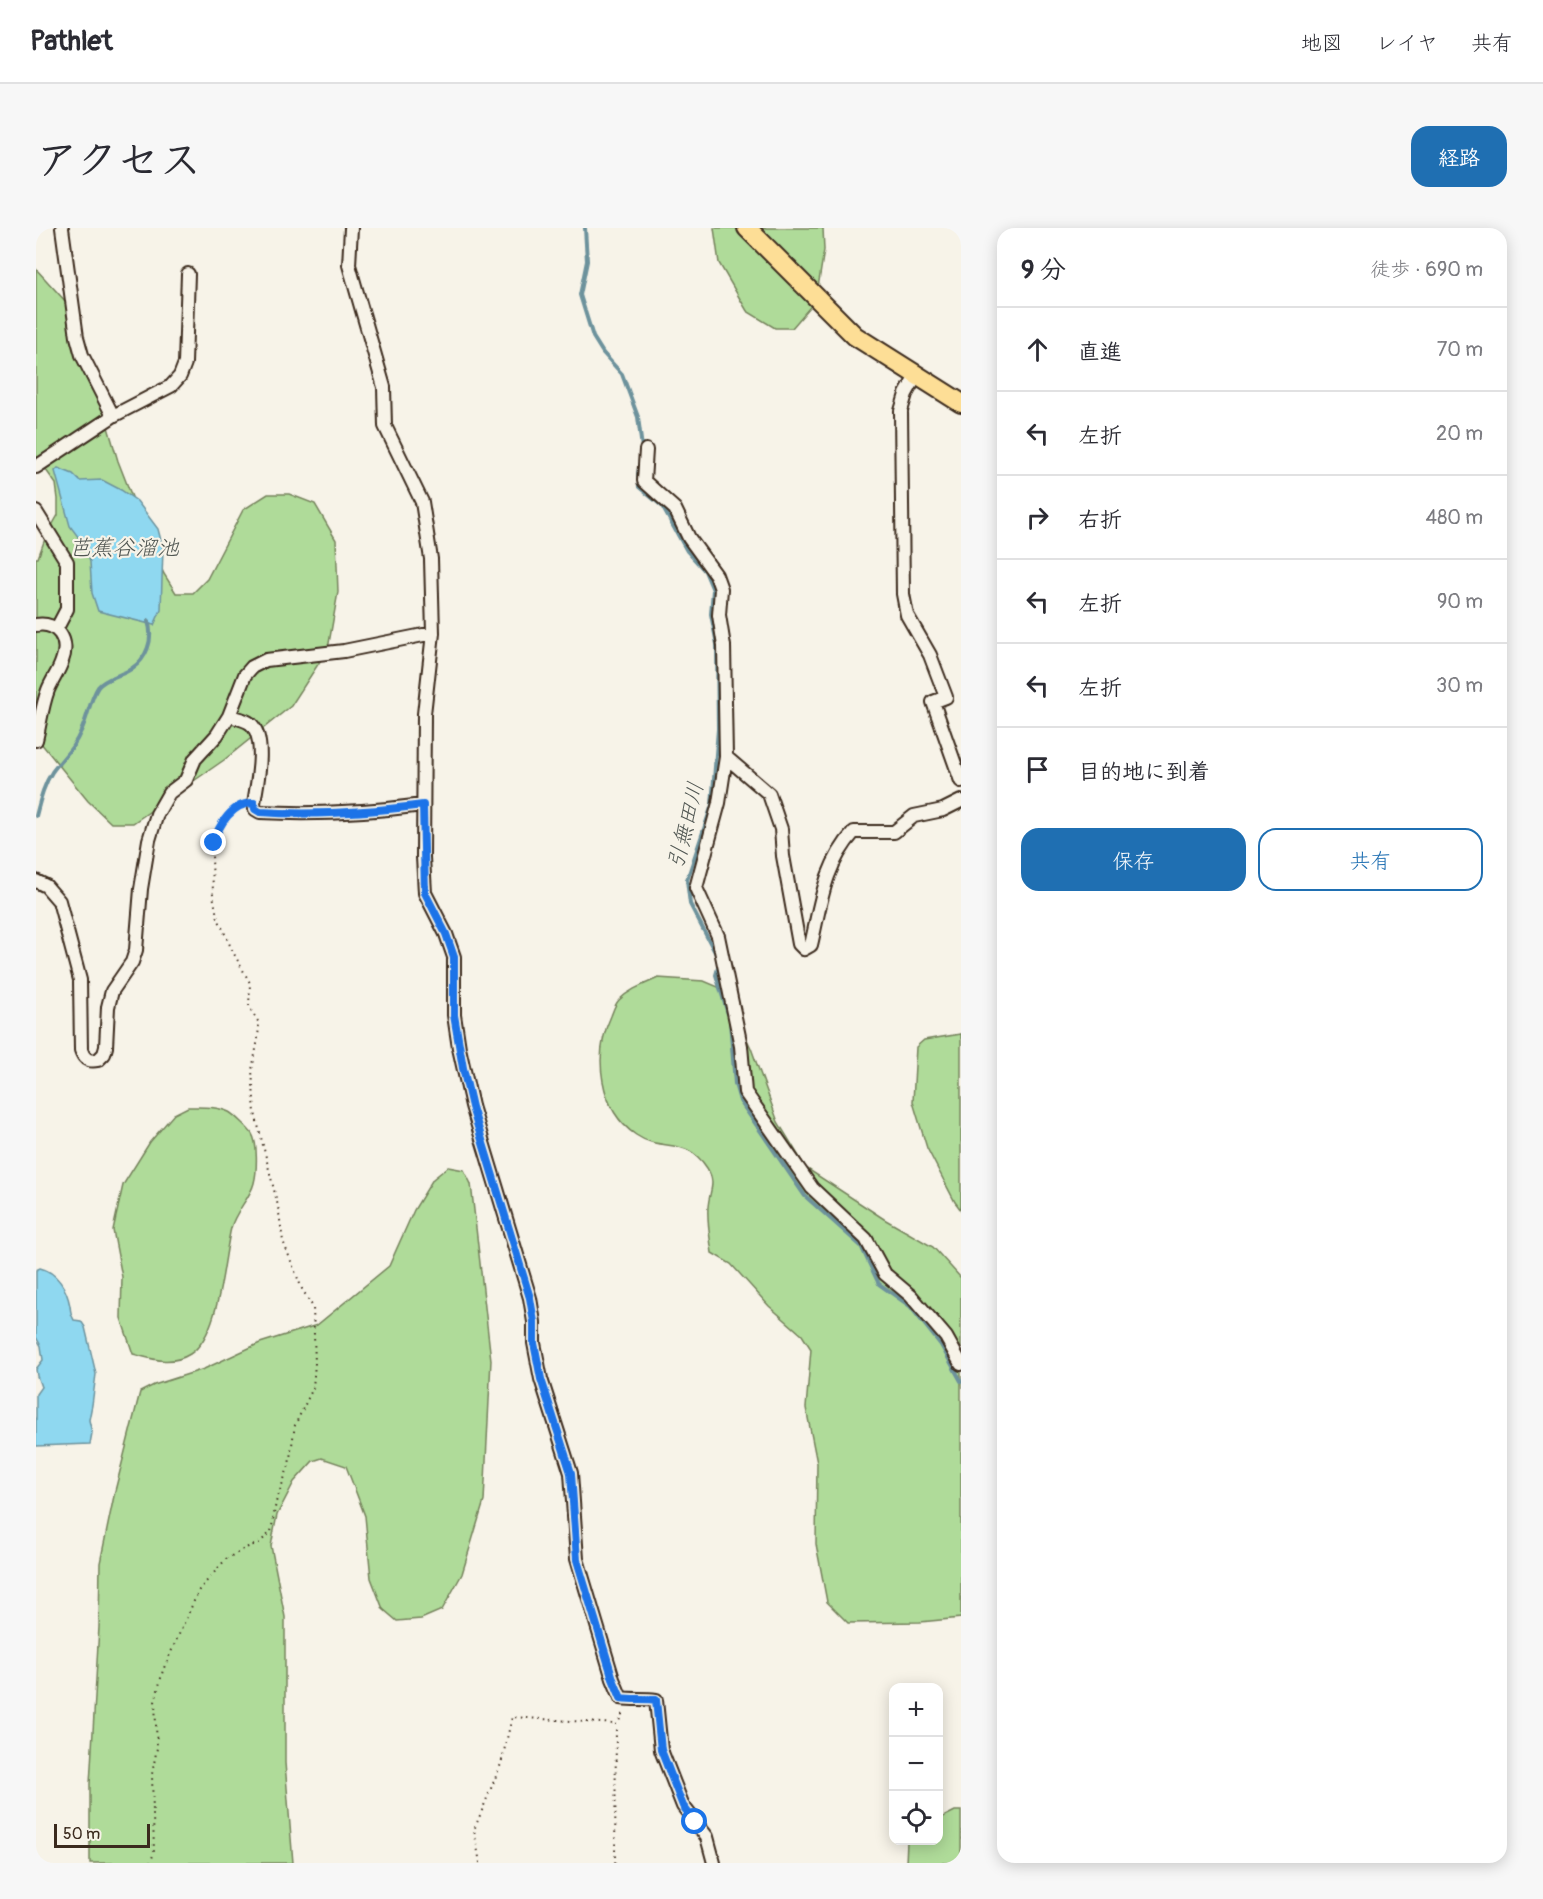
<!DOCTYPE html>
<html lang="ja">
<meta charset="utf-8">
<style>
:root{--surface:#fff;--page:#f7f7f7;--text:#2b2b33;--muted:#7c7c81;--line:#e1e1e2;--accent:#1f6fb2}
body{margin:0;font-family:Pangolin,"Klee One",sans-serif;background:var(--page);color:var(--text)}
.controls{position:absolute;right:18px;bottom:18px;display:grid;overflow:hidden;border-radius:12px;box-shadow:0 3px 15px #0003}
.controls button{width:54px;height:54px;display:grid;place-items:center;padding:0;border:0;border-bottom:2px solid var(--line);background:var(--surface);color:var(--text);font:30px sans-serif}
.scale{position:absolute;left:18px;bottom:15px;width:96px;box-sizing:border-box;padding-left:6px;border:3px solid #3b2a1e;border-top:0;font-size:16px;line-height:21px;white-space:nowrap;color:#3b2a1e;-webkit-text-stroke:4px #f7f3e8;paint-order:stroke}
.stop{position:absolute;width:18px;height:18px;margin:-14px;border:4px solid #1a73e8;border-radius:50%;background:#fff}
.stop.end{background:#1a73e8;border-color:#fff;box-shadow:0 2px 6px #0008}
.list{margin:0;padding:0;list-style:none}
h2{display:flex;justify-content:space-between;align-items:center;height:78px;margin:0;padding:0 24px;font-size:26px}
h2 small{font-size:20px;font-weight:400;color:var(--muted)}
.list li{display:grid;grid-template-columns:39px 1fr auto;gap:18px;align-items:center;box-sizing:border-box;height:84px;padding:0 24px;border-top:2px solid var(--line)}
.list b{display:block;font-size:22px;white-space:nowrap}
.list em{font-size:20px;font-style:normal;color:var(--muted)}
.actions{display:flex;gap:12px;padding:18px 24px}
.actions a{flex:1;padding:14px 0;border:2px solid var(--accent);border-radius:18px;text-align:center;font-size:21px;color:var(--accent)}
.actions .main{background:var(--accent);color:#fff}
.icon{flex:none;width:33px;height:33px;fill:none;stroke:currentColor;stroke-width:2;stroke-linecap:round;stroke-linejoin:round}
.map{position:relative;flex:none;width:925px;height:1635px;overflow:hidden;border-radius:18px}
header{display:flex;align-items:center;gap:36px;box-sizing:border-box;height:84px;padding:0 30px;background:var(--surface);border-bottom:2px solid var(--line)}
header strong{font-size:28px}
nav{display:flex;gap:33px;margin-inline-start:auto;font-size:21px}
.intro{display:flex;align-items:center;justify-content:space-between;box-sizing:border-box;height:144px;padding:0 36px}
h1{margin:0;font-size:42px}
.button{padding:15px 27px;border-radius:18px;background:var(--accent);color:#fff;font-size:21px;font-weight:700}
main{display:flex;gap:36px;padding:0 36px}
aside{flex:1;background:var(--surface);border-radius:18px;box-shadow:0 3px 15px #0003}
.map>svg:first-child{display:block}
</style>
<header>
<strong>Pathlet</strong>
<nav><a>地図</a><a>レイヤ</a><a>共有</a></nav>
</header>
<div class="intro"><h1>アクセス</h1><a class="button">経路</a></div>
<main>
<div class="map">
<svg width="925" height="1635" viewBox="0 0 925 1635">
<rect width="100%" height="100%" fill="#f7f3e8"/>
<filter id="ink" filterUnits="userSpaceOnUse"><feTurbulence type="fractalNoise" baseFrequency=".0167" numOctaves="2"/><feDisplacementMap in="SourceGraphic" scale="12" xChannelSelector="R" yChannelSelector="G"/><feConvolveMatrix kernelMatrix="1 2 1 2 8 2 1 2 1" color-interpolation-filters="sRGB"/></filter>
<g filter="url(#ink)">
<path fill="#afdb99" stroke="#75825c" stroke-width="1.5" d="M 678,0 L 787,0 L 788,22 L 780,72 L 756,100 L 739,100 L 711,83 L 683,35 Z
M 0,41 L 31,75 L 54,138 L 82,233 L 110,305 L 128,346 L 140,365 L 157,365 L 171,351 L 207,282 L 232,266 L 253,266 L 279,276 L 300,312 L 302,364 L 292,421 L 255,478 L 188,532 L 97,595 L 75,595 L 52,573 L 0,509 L 0,330 L 2,330 L 10,308 L 22,287 L 22,271 L 20,256 L 0,228 Z
M 622,750 L 668,753 L 687,761 L 715,820 L 742,894 L 770,940 L 848,991 L 897,1019 L 925,1050 L 925,1390 L 884,1394 L 812,1395 L 791,1374 L 780,1316 L 781,1235 L 770,1180 L 775,1121 L 766,1107 L 733,1078 L 695,1036 L 676,1025 C 674,1010 671,994 672,979 C 673,963 681,956 671,940 C 650,907 626,925 600,907 C 563,882 557,827 575,788 C 577,783 579,776 583,772 C 594,761 609,756 622,750 Z
M 925,806 L 925,982 L 919,974 L 891,920 L 877,874 L 880,819 L 888,812 Z
M 152,879 C 165,879 181,878 193,884 C 197,886 214,902 216,906 C 222,915 221,944 218,955 C 214,971 199,983 195,1000 C 187,1033 184,1107 154,1126 C 135,1138 116,1131 97,1126 L 85,1090 L 86,1049 L 77,1002 L 87,957 L 114,914 L 138,886 Z
M 412,939 L 428,942 L 435,956 L 455,1132 L 448,1273 L 426,1346 L 406,1382 L 385,1391 L 361,1393 L 347,1381 L 335,1350 L 329,1288 L 310,1238 L 286,1230 L 277,1233 L 258,1254 L 241,1287 L 235,1318 L 249,1389 L 249,1535 L 257,1635 L 54,1635 L 54,1556 L 63,1399 L 64,1335 L 79,1263 L 104,1164 L 118,1157 L 168,1141 L 224,1115 L 281,1097 L 353,1038 L 378,982 L 397,951 Z
M 919,1583 L 925,1583 L 925,1635 L 870,1635 L 871,1613 L 903,1612 L 903,1591 Z"/>
<path fill="#8fd8f0" stroke="#6d929c" stroke-width="1.5" d="M 22,240 L 37,246 L 44,253 L 66,252 L 85,262 L 101,273 L 122,301 L 127,320 L 125,382 L 118,397 L 62,383 L 56,365 L 54,334 L 49,318 L 34,298 L 19,243 Z
M 4,1040 C 21,1044 31,1061 34,1078 C 35,1084 34,1086 38,1092 L 45,1093 L 49,1099 L 60,1146 L 56,1177 L 53,1192 L 56,1205 L 54,1216 L 0,1218 L 0,1166 L 5,1159 L 1,1148 L 0,1141 L 7,1132 L 5,1118 L 0,1109 L 0,1042 Z"/>
<g fill="none" stroke-linecap="round" stroke-linejoin="round">
<path stroke="#6d929c" stroke-width="4" d="M 549,0 L 551,33 L 544,67 L 557,109 L 567,125 L 586,146 L 602,189 L 606,220
M 604,233 L 602,246 L 603,259 L 626,278 L 651,323 L 669,343 L 677,362 L 675,386 L 681,416 L 682,501 L 676,577 L 651,652 L 654,676 L 680,726
M 0,588 C 4,573 7,558 16,544 C 27,529 37,522 45,503 C 52,489 54,471 62,459 C 70,449 85,448 95,441 C 111,431 118,411 112,393
M 683,736 L 680,747 L 692,786
M 694,793 L 699,856 L 704,873 L 769,968 L 825,1018 L 843,1056 L 874,1078 L 905,1117 L 925,1153"/>
<defs>
<path id="street" d="M 26,0 L 41,109 L 46,127 L 77,188
M 315,0 L 313,37 L 348,159 L 349,198 L 386,274 L 395,331 L 397,405 L 388,486 L 387,629 L 389,665 L 410,706 L 418,729 L 418,787 L 423,820 L 436,878 L 494,1070 L 498,1094 L 498,1115 L 505,1151 L 535,1245 L 541,1331 L 577,1451 L 585,1470 C 598,1472 608,1470 620,1472 L 625,1522 L 647,1578 L 671,1609 L 678,1635
M 880,148 L 870,166 L 865,183 L 867,366 L 871,387 L 894,427 L 910,469 L 897,474 L 925,553
M 610,222 L 608,253 L 639,281 L 653,310 L 680,347 L 685,361 L 683,387 L 688,418 L 690,529 L 683,575 L 660,660 L 682,708 L 705,818 L 709,864 L 776,960 L 830,1011 L 849,1046 L 875,1068 L 910,1109 L 925,1136
M 0,239 L 77,188 L 135,158 L 144,148 L 149,135 L 152,46
M 0,284 L 31,334 L 31,381 L 21,400
M 0,397 C 22,393 34,413 26,433 C 23,443 16,452 12,462 C 6,478 4,496 0,512
M 193,488 C 200,490 209,491 215,496 C 231,511 221,556 218,575 L 219,581 L 224,584 C 279,587 333,584 387,577
M 690,529 L 733,566 L 745,601 L 747,628 L 763,716 L 768,721 L 775,717 C 785,674 788,638 818,604 L 858,604 L 878,588 L 907,582 L 925,573
M 0,653 L 10,658 L 23,673 L 44,752 L 45,822 C 48,831 53,834 62,832 L 68,826 L 70,819 L 72,779 L 76,763 L 96,734 L 100,722 L 105,661 L 113,612 L 121,586 L 133,565 L 150,552 L 159,531 L 181,507 L 193,488 L 209,447 L 216,439 L 230,432 L 308,423 L 397,405"/>
<path id="primary" d="M 711,0 L 819,108 L 925,175"/>
</defs>
<use href="#street" stroke="#3b2a1e" stroke-width="16"/>
<use href="#primary" stroke="#3b2a1e" stroke-width="22"/>
<path stroke="#3b2a1e" stroke-width="2" stroke-dasharray="1.5 4.5" stroke-linecap="butt" d="M 114,1635 L 118,1625 L 116,1546 L 121,1520 L 119,1474 L 127,1442 L 163,1362 L 190,1331 L 212,1319 L 223,1315 L 235,1304 L 240,1274 L 253,1237 L 259,1197 L 277,1160 L 279,1135 L 277,1079 L 266,1061 L 247,1013 L 242,978 L 219,885 L 216,842 L 222,811 L 223,795 L 213,779 L 214,755 L 197,724 L 181,688 L 177,667 L 176,627 L 181,602 L 192,587 L 206,578
M 444,1635 L 438,1602 L 465,1536 L 476,1489 L 580,1496
M 579,1635 L 580,1496 L 586,1489 L 586,1482"/>
<use href="#street" stroke="#f7f3e8" stroke-width="12"/>
<use href="#primary" stroke="#fdde96" stroke-width="18"/>
</g>
</g>
<g fill="none" stroke-linecap="round" stroke-linejoin="round" filter="url(#ink)">
<path stroke="#1a73e8" stroke-width="8" d="M 178,615 C 182,597 197,574 218,575 L 219,581 L 224,584 C 279,588 333,584 387,577 L 389,665 L 410,706 L 418,729 L 418,787 L 427,840 L 436,879 L 494,1070 L 498,1094 L 498,1115 L 505,1151 L 535,1245 L 541,1332 L 577,1451 L 585,1470 C 598,1472 608,1470 620,1472 L 625,1522 L 647,1578 L 659,1594"/>
</g>
<g text-anchor="middle" stroke-width="4.5" stroke-linejoin="round" paint-order="stroke">
<g font-size="22" font-style="italic" fill="#505652" stroke="#f7f3e8">
<text x="88" y="327">芭蕉谷溜池</text>
<text transform="translate(649 597) rotate(-76)" y="8">引無田川</text>
</g>
</g>
</svg>
<div class="controls">
<button>+</button>
<button>−</button>
<button><svg class="icon" aria-label="locate" viewBox="0 0 24 24"><circle cx="12" cy="12" r="6"/><path d="M12 2v4M12 18v4M2 12h4M18 12h4"/></svg></button>
</div>
<div class="scale">50 m</div>
<div class="stop" style="left:659px;top:1594px"></div>
<div class="stop end" style="left:178px;top:615px"></div>
</div>
<aside>
<h2>9 分<small>徒歩 · 690 m</small></h2>
<ul class="list">
<li><svg class="icon" aria-label="ahead" viewBox="0 0 24 24"><path d="M12 20V5M6 11l6-6 6 6"/></svg><div><b>直進</b></div><em>70 m</em></li>
<li><svg class="icon" aria-label="left" viewBox="0 0 24 24"><path d="M17 20v-9H6M10 6l-5 5 5 5"/></svg><div><b>左折</b></div><em>20 m</em></li>
<li><svg class="icon" aria-label="right" viewBox="0 0 24 24"><path d="M7 20v-9h11M14 6l5 5-5 5"/></svg><div><b>右折</b></div><em>480 m</em></li>
<li><svg class="icon" aria-label="left" viewBox="0 0 24 24"><path d="M17 20v-9H6M10 6l-5 5 5 5"/></svg><div><b>左折</b></div><em>90 m</em></li>
<li><svg class="icon" aria-label="left" viewBox="0 0 24 24"><path d="M17 20v-9H6M10 6l-5 5 5 5"/></svg><div><b>左折</b></div><em>30 m</em></li>
<li><svg class="icon" aria-label="arrive" viewBox="0 0 24 24"><path d="M6 21V4h12l-3 4 3 4H6"/></svg><div><b>目的地に到着</b></div></li>
</ul>
<div class="actions"><a class="main">保存</a><a>共有</a></div>
</aside>
</main>
